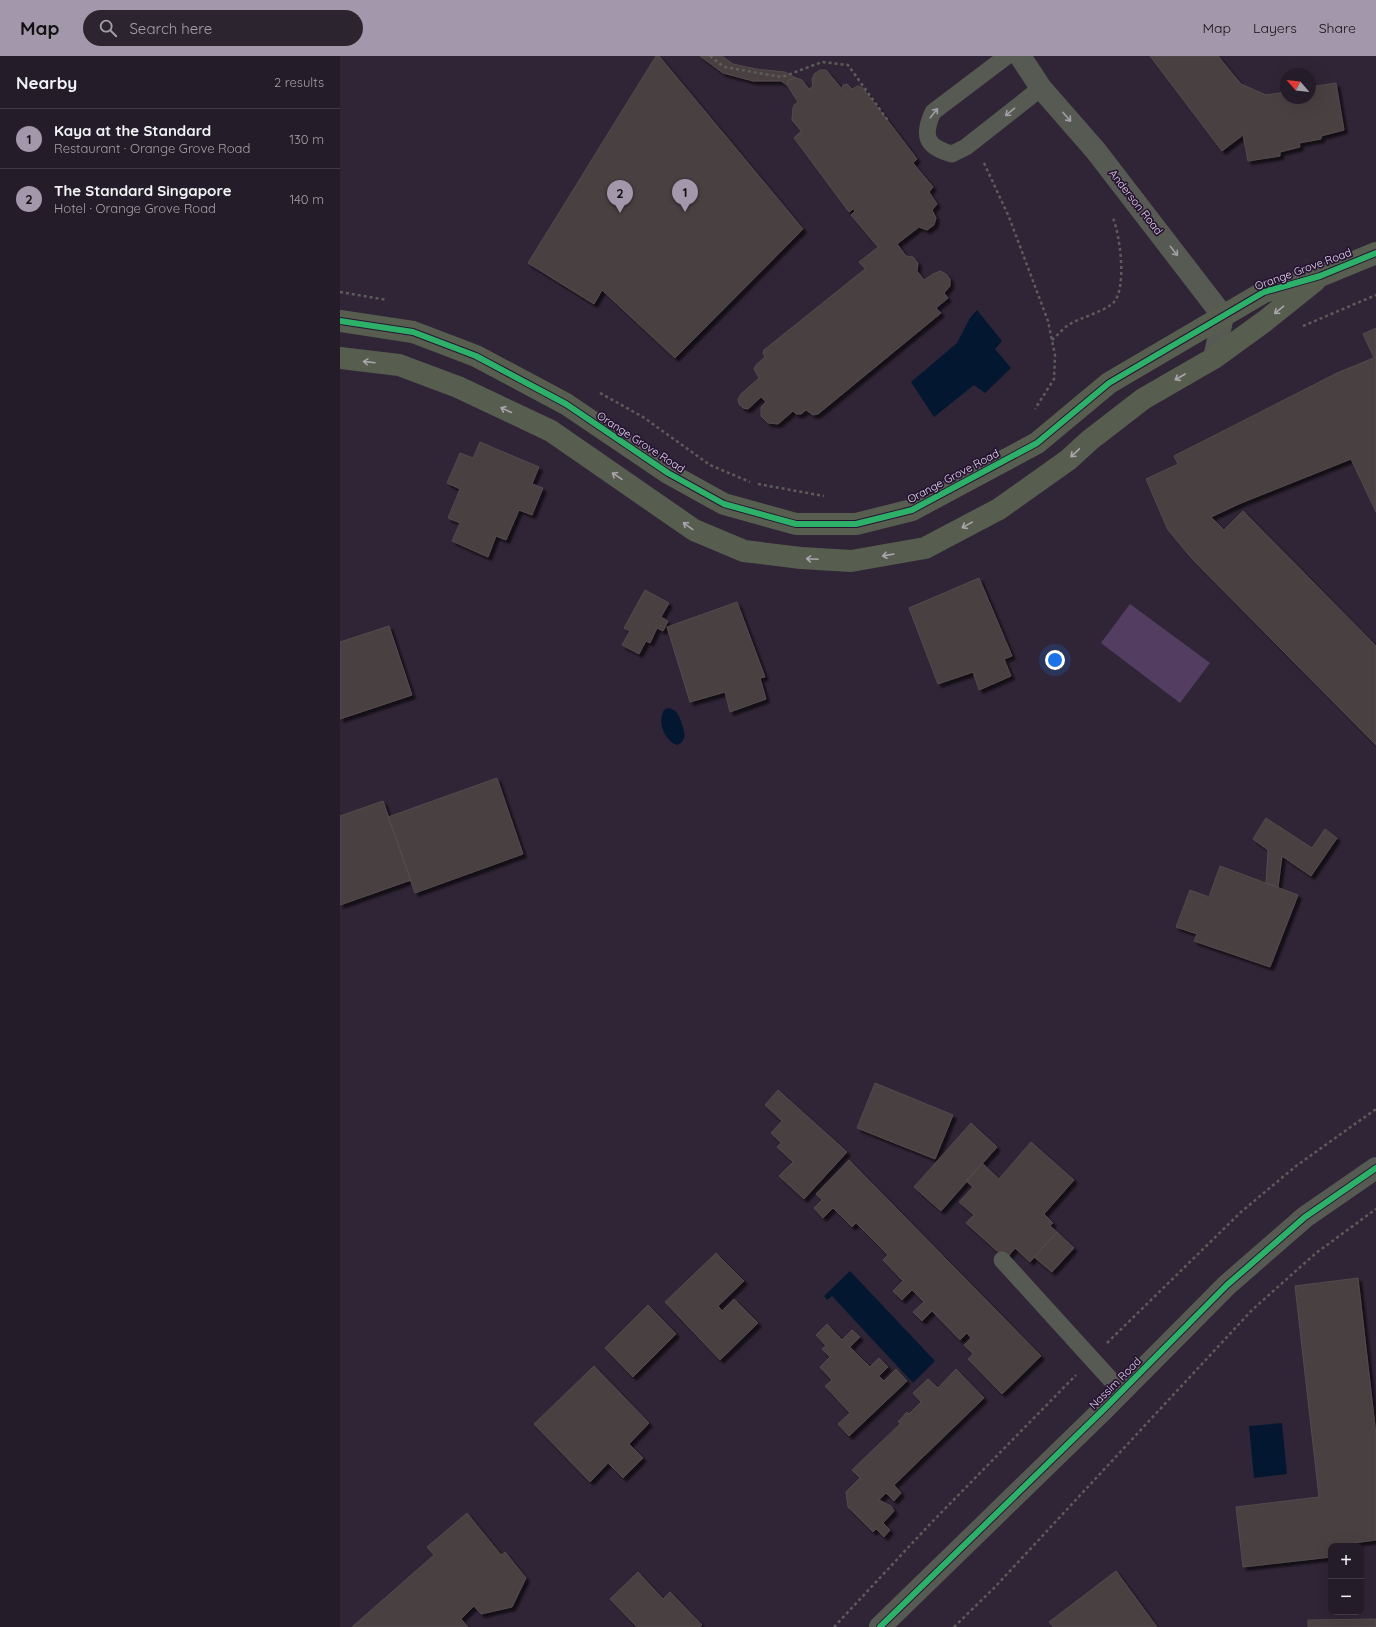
<!DOCTYPE html>
<meta charset="utf-8">
<style>
:root{--surface:#241c28;--page:#2c2530;--text:#f1f3f6;--muted:#a3a1a8;--line:#413a45;--accent:#a397ab}
body{margin:0;font-family:Quicksand,sans-serif;background:var(--page);color:var(--text)}
.controls{position:absolute;right:12px;bottom:12px;display:grid;overflow:hidden;border-radius:8px;box-shadow:0 4px 16px #0002}
.controls button{width:36px;height:36px;display:grid;place-items:center;padding:0;border:0;border-bottom:1px solid var(--line);background:var(--surface);color:var(--text);font:20px sans-serif}
.compass{position:absolute;left:940px;top:12px;width:36px;height:36px;border-radius:50%;background:var(--surface);box-shadow:0 4px 16px #0002;rotate:298deg}
.you{position:absolute;left:715px;top:604px;width:14px;height:14px;margin:-10px;border:3px solid #fff;border-radius:50%;background:#1a73e8;box-shadow:0 0 0 6px #1a73e833}
.badge{display:grid;place-items:center;width:26px;height:26px;border-radius:50%;background:var(--accent);color:#111;font-size:13px;font-weight:700}
.pin{position:absolute;translate:-50% -33px;filter:drop-shadow(0 1px 2px #0008)}
.pin::after{content:'';position:absolute;top:21px;width:14px;height:12px;background:inherit;clip-path:polygon(0 0,100% 0,50% 100%)}
.list{margin:0;padding:0;list-style:none}
h2{display:flex;justify-content:space-between;align-items:center;height:52px;margin:0;padding:0 16px;font-size:17px}
h2 small{font-size:13px;font-weight:400;color:var(--muted)}
.list li{display:grid;grid-template-columns:26px 1fr auto;gap:12px;align-items:center;box-sizing:border-box;height:60px;padding:0 16px;border-top:1px solid var(--line)}
.list b{display:block;font-size:15px;white-space:nowrap}
.list p{margin:0;font-size:13px;white-space:nowrap;color:var(--muted)}
.list em{font-size:13px;font-style:normal;color:var(--muted)}
.icon{flex:none;width:22px;height:22px;fill:none;stroke:currentColor;stroke-width:2;stroke-linecap:round;stroke-linejoin:round}
.map{position:relative;flex:none;width:1036px;height:1571px;overflow:hidden}
header{display:flex;align-items:center;gap:24px;box-sizing:border-box;height:56px;padding:0 20px;background:var(--accent);color:#111}
header strong{font-size:19px}
nav{display:flex;gap:22px;margin-inline-start:auto;font-size:14px}
.search{width:280px;height:36px;background:var(--page);display:flex;align-items:center;gap:10px;box-sizing:border-box;padding:0 14px;border-radius:22px;color:var(--muted);font-size:15px}
main{display:flex}
aside{flex:1;background:var(--surface)}
.map>svg:first-child{display:block}
</style>
<header>
<strong>Map</strong>
<div class="search"><svg class="icon" aria-label="search" viewBox="0 0 24 24"><circle cx="10" cy="10" r="6"/><path d="M15 15l6 6"/></svg>Search here</div>
<nav><a>Map</a><a>Layers</a><a>Share</a></nav>
</header>
<main>
<aside>
<h2>Nearby<small>2 results</small></h2>
<ul class="list">
<li><span class="badge">1</span><div><b>Kaya at the Standard</b><p>Restaurant · Orange Grove Road</p></div><em>130 m</em></li>
<li><span class="badge">2</span><div><b>The Standard Singapore</b><p>Hotel · Orange Grove Road</p></div><em>140 m</em></li>
</ul>
</aside>
<div class="map">
<svg width="1036" height="1571" viewBox="0 0 1036 1571">
<defs>
<filter id="shadow"><feDropShadow dx="3.5" dy="3.5" stdDeviation="1" flood-color="#0009"/></filter>
</defs>
<rect width="100%" height="100%" fill="#302536"/>
<path fill="#533e61" d="M 790,548 L 870,607 L 840,647 L 761,587 Z"/>
<path fill="#041731" d="M 637,254 L 662,285 L 655,293 L 671,312 L 645,337 L 634,329 L 594,361 L 571,326 L 617,287 L 630,262 Z
M 328,652 C 332,653 335,654 337,657 C 340,661 346,677 344,682 C 343,686 340,688 337,689 C 324,684 317,666 324,654 Z
M 510,1215 L 595,1305 L 573,1327 L 492,1240 L 487,1244 L 484,1240 Z
M 942,1367 L 947,1418 L 914,1422 L 909,1370 Z"/>
<path fill="#493f42" stroke="#544a4c" filter="url(#shadow)" d="M 316,0 L 319,0 L 463,173 L 335,302 L 262,234 L 254,248 L 188,207 Z
M 360,0 L 382,0 L 393,8 L 416,13 L 445,16 L 456,22 L 449,24 L 447,29 L 441,25 L 413,25 L 383,17 Z
M 810,0 L 878,0 L 901,28 L 926,39 L 946,36 L 946,42 L 970,42 L 970,31 L 996,27 L 1004,74 L 981,80 L 981,83 L 959,87 L 960,91 L 940,96 L 940,100 L 908,105 L 903,79 L 882,95 Z
M 480,14 L 486,14 L 502,33 L 503,29 L 507,28 L 512,33 L 518,30 L 523,32 L 577,103 L 573,107 L 593,131 L 589,136 L 597,148 L 592,154 L 596,162 L 594,169 L 587,174 L 579,171 L 557,188 L 566,200 L 573,201 L 578,207 L 577,215 L 584,224 L 593,218 L 600,215 L 606,218 L 610,223 L 610,230 L 604,237 L 608,242 L 596,252 L 601,257 L 478,358 L 473,359 L 466,354 L 461,358 L 456,358 L 453,355 L 438,368 L 428,367 L 421,360 L 421,351 L 426,346 L 421,341 L 408,353 L 403,352 L 399,348 L 398,343 L 401,338 L 419,322 L 414,313 L 416,309 L 425,301 L 423,297 L 424,294 L 525,213 L 519,206 L 538,191 L 511,159 L 515,155 L 513,153 L 509,156 L 454,82 L 461,75 L 452,64 L 453,52 L 454,49 L 458,46 L 447,29 L 449,24 L 456,22 L 462,24 L 469,33 L 473,30 L 472,24 L 474,18 Z
M 1036,272 L 1036,301 L 1034,302 L 1023,278 Z
M 1036,301 L 1036,456 L 1011,403 L 901,447 L 871,461 L 884,474 L 903,455 L 1036,590 L 1036,689 L 853,504 L 828,474 L 806,423 L 838,408 L 834,400 L 997,317 Z
M 140,386 L 199,411 L 192,428 L 203,432 L 192,459 L 179,454 L 166,484 L 156,480 L 148,501 L 112,485 L 120,467 L 108,462 L 120,433 L 107,427 L 120,397 L 133,402 Z
M 639,522 L 672,600 L 664,603 L 671,620 L 639,634 L 633,616 L 598,628 L 569,552 Z
M 305,534 L 329,547 L 321,561 L 328,565 L 323,575 L 317,572 L 310,587 L 306,585 L 299,598 L 282,589 L 290,575 L 284,572 Z
M 397,546 L 425,621 L 420,622 L 426,643 L 390,656 L 385,636 L 350,646 L 327,571 Z
M 49,570 L 72,639 L 0,663 L 0,586 Z
M 157,722 L 183,798 L 75,837 L 48,761 Z
M 43,745 L 71,824 L 0,849 L 0,760 Z
M 926,762 L 972,792 L 985,773 L 997,782 L 971,820 L 942,800 L 938,831 L 926,827 L 928,794 L 913,783 Z
M 880,810 L 958,839 L 930,911 L 854,885 L 857,878 L 836,871 L 850,834 L 869,841 Z
M 535,1027 L 613,1059 L 595,1103 L 517,1072 Z
M 438,1034 L 507,1096 L 464,1143 L 439,1120 L 453,1106 L 437,1091 L 441,1087 L 431,1077 L 442,1065 L 425,1049 Z
M 631,1067 L 657,1091 L 601,1155 L 574,1131 Z
M 691,1086 L 734,1124 L 704,1158 L 713,1167 L 710,1170 L 717,1176 L 690,1206 L 675,1192 L 666,1203 L 626,1167 L 634,1159 L 619,1146 L 633,1131 L 626,1125 L 642,1107 L 659,1123 Z
M 509,1104 L 701,1300 L 662,1338 L 628,1303 L 633,1298 L 624,1289 L 631,1282 L 627,1277 L 620,1284 L 592,1255 L 582,1265 L 573,1256 L 584,1246 L 572,1234 L 562,1244 L 553,1235 L 563,1225 L 543,1204 L 548,1199 L 516,1167 L 512,1171 L 493,1152 L 483,1162 L 474,1152 L 482,1144 L 476,1138 Z
M 717,1176 L 734,1192 L 712,1216 L 694,1201 Z
M 376,1197 L 404,1225 L 378,1250 L 382,1255 L 394,1243 L 418,1267 L 380,1304 L 325,1246 Z
M 1018,1222 L 1036,1379 L 1036,1484 L 991,1490 L 991,1501 L 903,1511 L 896,1451 L 979,1441 L 955,1230 Z
M 308,1249 L 336,1278 L 293,1321 L 265,1292 Z
M 487,1268 L 502,1284 L 512,1274 L 520,1281 L 510,1291 L 530,1311 L 539,1302 L 548,1311 L 539,1320 L 544,1325 L 556,1313 L 567,1325 L 509,1380 L 498,1368 L 510,1357 L 485,1330 L 492,1324 L 480,1311 L 490,1301 L 482,1293 L 486,1290 L 476,1279 Z
M 254,1310 L 309,1367 L 289,1388 L 303,1402 L 283,1422 L 268,1407 L 250,1426 L 194,1368 Z
M 616,1313 L 644,1342 L 554,1429 L 561,1437 L 554,1445 L 546,1437 L 539,1444 L 551,1450 L 554,1455 L 543,1467 L 550,1474 L 544,1481 L 536,1473 L 533,1476 L 508,1451 L 506,1436 L 520,1422 L 512,1414 L 561,1367 L 558,1366 L 567,1356 L 569,1358 L 581,1346 L 573,1337 L 588,1323 L 598,1332 Z
M 127,1457 L 161,1499 L 165,1496 L 186,1522 L 172,1551 L 141,1558 L 134,1550 L 121,1563 L 128,1571 L 12,1571 L 94,1499 L 87,1491 Z
M 776,1515 L 817,1571 L 713,1571 L 709,1566 Z
M 298,1516 L 323,1543 L 330,1536 L 362,1569 L 360,1571 L 297,1571 L 270,1543 Z
M 1036,1563 L 1036,1571 L 968,1571 L 968,1564 Z"/>
<g fill="none" stroke-linecap="round" stroke-linejoin="round">
<path stroke="#5c5d5b" stroke-width="2.5" stroke-dasharray="3 3" stroke-linecap="butt" d="M 370,0 L 384,11 L 442,21 L 482,6 L 508,9 L 549,66
M 644,107 L 669,161 L 708,265 L 715,299 L 714,323 L 695,353
M 0,236 L 47,244
M 963,270 L 1036,239
M 712,284 C 718,279 723,272 730,268 C 740,262 768,254 774,246 C 787,231 780,179 773,162
M 260,337 L 303,361 L 370,409 L 410,426
M 418,428 L 484,440
M 767,1287 L 901,1156 L 956,1110 L 1036,1053
M 494,1571 L 591,1467 L 736,1319
M 614,1571 L 655,1531 L 912,1254 L 976,1197 L 1036,1153"/>
<path stroke="#565a52" stroke-width="17" d="M 667,0 L 593,56 C 582,80 586,91 612,98 L 626,91 L 701,32
M 662,1204 L 781,1335"/>
<path stroke="#565a52" stroke-width="22" d="M 680,0 L 701,32 L 756,95 L 883,260 L 874,302
M 540,1571 L 763,1354 L 887,1229 L 965,1161 L 1036,1112"/>
<path stroke="#575e50" stroke-width="22" d="M 0,265 L 73,276 L 136,300 L 226,348 L 328,417 L 384,448 L 456,468 L 516,468 L 572,454 L 697,387 L 769,327 L 924,236 L 980,220 L 1036,197
M 0,302 L 59,309 L 118,331 L 211,375 L 354,474 L 404,495 L 461,502 L 511,505 L 585,492 L 659,453 L 728,404 L 750,384 L 803,343 L 874,302 L 925,265 L 975,225"/>
<defs>
<path id="cycleway" d="M 0,265 L 73,276 L 136,300 L 226,348 L 328,417 L 384,448 L 456,468 L 516,468 L 572,454 L 697,387 L 769,327 L 924,236 L 980,220 L 1036,197
M 540,1571 L 763,1354 L 887,1229 L 965,1161 L 1036,1112"/>
</defs>
<use href="#cycleway" stroke="#271433" stroke-width="8"/>
<use href="#cycleway" stroke="#2db169" stroke-width="6"/>
</g>
<defs><path id="oneway-shaft" d="M-6 0H5M1.5-3L5.5 0L1.5 3" fill="none" stroke-width="1.6" stroke-linecap="round" stroke-linejoin="round"/></defs>
<g stroke="#a29ea6">
<use href="#oneway-shaft" transform="translate(670 56) rotate(141)"/>
<use href="#oneway-shaft" transform="translate(594 57) rotate(-51)"/>
<use href="#oneway-shaft" transform="translate(727 61) rotate(49)"/>
<use href="#oneway-shaft" transform="translate(834 195) rotate(52)"/>
</g>
<g stroke="#aaa5ac">
<use href="#oneway-shaft" transform="translate(939 254) rotate(141)"/>
<use href="#oneway-shaft" transform="translate(29 306) rotate(-173)"/>
<use href="#oneway-shaft" transform="translate(840 321) rotate(150)"/>
<use href="#oneway-shaft" transform="translate(166 354) rotate(-155)"/>
<use href="#oneway-shaft" transform="translate(735 397) rotate(137)"/>
<use href="#oneway-shaft" transform="translate(277 420) rotate(-146)"/>
<use href="#oneway-shaft" transform="translate(627 469) rotate(151)"/>
<use href="#oneway-shaft" transform="translate(348 470) rotate(-144)"/>
<use href="#oneway-shaft" transform="translate(548 499) rotate(170)"/>
<use href="#oneway-shaft" transform="translate(472 503) rotate(-177)"/>
</g>
<g text-anchor="middle" stroke-width="3.5" stroke-linejoin="round" paint-order="stroke">
<g font-size="11" fill="#e1d5ea" stroke="#271433">
<text transform="translate(796 146) rotate(52)" y="4">Anderson Road</text>
<text transform="translate(963 213) rotate(-20)" y="4">Orange Grove Road</text>
<text transform="translate(301 386) rotate(33)" y="4">Orange Grove Road</text>
<text transform="translate(613 420) rotate(-28)" y="4">Orange Grove Road</text>
<text transform="translate(775 1327) rotate(-45)" y="4">Nassim Road</text>
</g>
</g>
</svg>
<div class="controls">
<button>+</button>
<button>−</button>
</div>
<svg class="compass" viewBox="-18 -18 36 36"><path d="M0-13l5 13h-10z" fill="#e53935"/><path d="M0 13l5-13h-10z" fill="#a3a1a8"/></svg>
<div class="you"></div>
<div class="pin badge" style="left:345px;top:156px">1</div>
<div class="pin badge" style="left:280px;top:157px">2</div>
</div>
</main>
